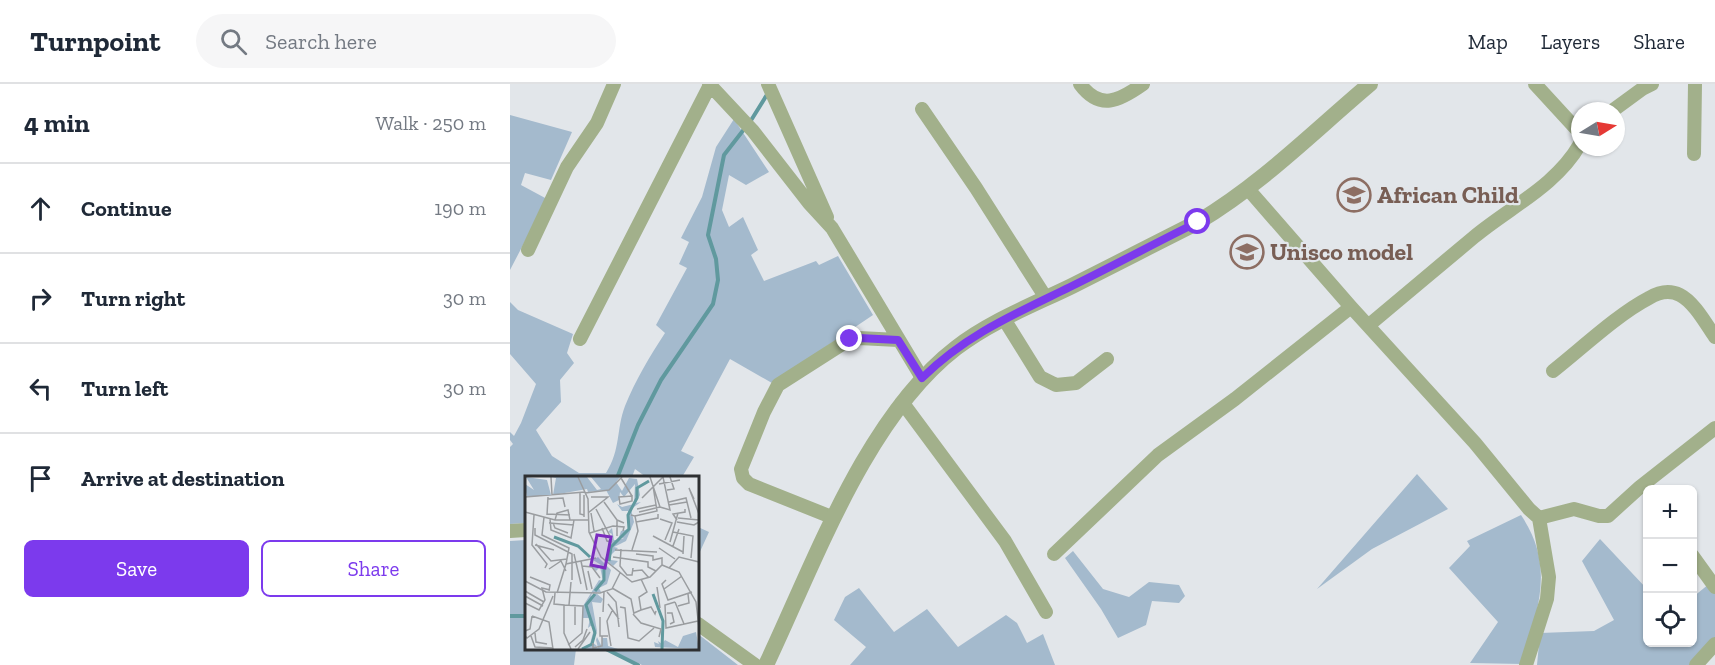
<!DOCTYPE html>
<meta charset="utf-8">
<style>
:root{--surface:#fff;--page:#f6f6f7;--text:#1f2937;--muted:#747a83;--line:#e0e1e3;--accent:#7c3aed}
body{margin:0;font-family:"Zilla Slab",serif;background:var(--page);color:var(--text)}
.controls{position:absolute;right:18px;bottom:18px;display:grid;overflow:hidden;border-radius:9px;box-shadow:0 2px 4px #0004}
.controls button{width:54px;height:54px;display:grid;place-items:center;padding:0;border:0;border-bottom:2px solid var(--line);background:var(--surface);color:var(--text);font:30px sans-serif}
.compass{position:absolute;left:1061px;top:18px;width:54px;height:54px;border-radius:50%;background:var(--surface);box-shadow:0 2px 4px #0004;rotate:79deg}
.stop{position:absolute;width:18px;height:18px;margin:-14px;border:4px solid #7c3aed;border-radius:50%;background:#fff}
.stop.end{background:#7c3aed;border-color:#fff;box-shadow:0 2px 6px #0008}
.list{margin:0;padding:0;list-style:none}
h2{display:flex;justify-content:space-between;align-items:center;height:78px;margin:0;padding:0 24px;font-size:26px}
h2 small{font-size:20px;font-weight:400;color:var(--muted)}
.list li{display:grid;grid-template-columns:39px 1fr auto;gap:18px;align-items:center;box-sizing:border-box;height:90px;padding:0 24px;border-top:2px solid var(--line)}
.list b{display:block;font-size:22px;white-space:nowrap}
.list em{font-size:20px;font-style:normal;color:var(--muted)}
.actions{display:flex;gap:12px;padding:18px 24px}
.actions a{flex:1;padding:14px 0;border:2px solid var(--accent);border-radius:9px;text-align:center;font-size:21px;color:var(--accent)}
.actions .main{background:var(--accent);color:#fff}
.icon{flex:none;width:33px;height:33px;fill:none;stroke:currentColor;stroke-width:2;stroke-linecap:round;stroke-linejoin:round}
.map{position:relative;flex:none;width:1205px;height:581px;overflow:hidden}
header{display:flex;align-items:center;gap:36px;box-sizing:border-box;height:84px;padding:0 30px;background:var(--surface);border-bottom:2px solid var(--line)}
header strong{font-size:28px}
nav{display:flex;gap:33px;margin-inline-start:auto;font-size:21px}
.search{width:420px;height:54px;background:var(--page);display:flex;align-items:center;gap:15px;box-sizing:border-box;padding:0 21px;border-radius:33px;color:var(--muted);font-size:22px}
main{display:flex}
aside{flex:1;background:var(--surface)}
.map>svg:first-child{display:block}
</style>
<header>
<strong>Turnpoint</strong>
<div class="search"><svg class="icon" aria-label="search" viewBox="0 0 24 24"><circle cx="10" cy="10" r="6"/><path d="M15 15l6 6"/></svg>Search here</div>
<nav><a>Map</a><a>Layers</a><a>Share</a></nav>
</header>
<main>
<aside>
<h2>4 min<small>Walk · 250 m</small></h2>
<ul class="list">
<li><svg class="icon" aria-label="ahead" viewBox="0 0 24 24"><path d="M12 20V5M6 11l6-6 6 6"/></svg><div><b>Continue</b></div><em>190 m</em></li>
<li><svg class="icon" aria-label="right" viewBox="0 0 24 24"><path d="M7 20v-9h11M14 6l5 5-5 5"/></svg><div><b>Turn right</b></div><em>30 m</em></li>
<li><svg class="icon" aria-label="left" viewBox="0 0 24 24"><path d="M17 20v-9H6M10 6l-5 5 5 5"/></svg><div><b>Turn left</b></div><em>30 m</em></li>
<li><svg class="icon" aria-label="arrive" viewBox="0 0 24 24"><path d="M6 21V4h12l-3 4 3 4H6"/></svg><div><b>Arrive at destination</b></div></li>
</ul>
<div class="actions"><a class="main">Save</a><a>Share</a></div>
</aside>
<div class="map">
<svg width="1205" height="581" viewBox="0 0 1205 581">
<rect width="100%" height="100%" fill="#e2e6ea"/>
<path fill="#a4bacd" d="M 0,31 L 62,48 L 41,96 L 15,89 L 11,101 L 37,115 L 0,186 Z
M 224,35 L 259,88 L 236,101 L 219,91 L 212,126 L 219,143 L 233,133 L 248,166 L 241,171 L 254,197 L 306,177 L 309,181 L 328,172 L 363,231 L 262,299 L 220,275 L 171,367 L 184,373 L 172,393 L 136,393 L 125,385 L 122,393 L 16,394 L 16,439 L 0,440 L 0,363 L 3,360 L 0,356 L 0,348 L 4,352 L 11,339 L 26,300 L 0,270 L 0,218 L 8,226 L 63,250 L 57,269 L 64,279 L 50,296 L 51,318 L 26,346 L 42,372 L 69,389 L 96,389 C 111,365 106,346 115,322 C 125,297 140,272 155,249 L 146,241 L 177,184 L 169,180 L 179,158 L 171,154 L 192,113 L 206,63 Z
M 907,390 L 938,425 L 862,465 L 807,505 Z
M 1011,431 C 1046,483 1027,525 1013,580 L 960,579 L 988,538 L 939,484 L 960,462 L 957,457 Z
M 188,443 L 199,448 L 188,472 Z
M 1090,455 L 1137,505 L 1138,558 L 1182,558 L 1183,513 L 1199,500 L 1205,509 L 1205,554 L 1183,581 L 1027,581 L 1030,549 L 1084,547 L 1104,536 L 1072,477 Z
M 16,456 L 16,564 L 66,565 L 64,581 L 0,581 L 0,457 Z
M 563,467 L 593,505 L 619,513 L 639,498 L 669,501 L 675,512 L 669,519 L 642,517 L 636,541 L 608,554 L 591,525 L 555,474 Z
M 349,504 L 384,548 L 417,525 L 448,563 L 496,531 L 507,539 L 517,559 L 533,550 L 545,581 L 340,581 L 356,563 L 324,536 L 335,513 Z
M 188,550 L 228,581 L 132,581 L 99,565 L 188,564 Z"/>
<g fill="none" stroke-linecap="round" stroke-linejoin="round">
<path stroke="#60999e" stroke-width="4" d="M 240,38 L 258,9
M 107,394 L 128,341 L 151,296 L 203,220 L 208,196 L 206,175 L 198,151 L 214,71 L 235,44
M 0,532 L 16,532
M 94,564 L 128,581"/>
<path stroke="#a2b08b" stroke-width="14" d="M 199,0 L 243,47 L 299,119 L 322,144 L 412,294
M 258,0 L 317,133
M 570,0 C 590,27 609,17 633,0
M 1025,0 L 1070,49
M 412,25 L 466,104 L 536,214
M 1102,27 L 1132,5 L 1142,0
M 1184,70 L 1185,0
M 738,105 L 841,223 L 965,359 L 1019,425 L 1029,434
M 18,166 L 57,83 L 87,39 L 104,0
M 494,235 L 530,293 L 546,301 L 566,299 L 597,275
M 859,241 C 894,212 929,182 964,153 C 1000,123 1046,102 1070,60
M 70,255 L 200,1
M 1043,287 C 1071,265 1108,230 1139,214 C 1149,208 1160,206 1170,211 C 1184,218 1196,240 1205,253
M 392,318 L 495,457 L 536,528
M 324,434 L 239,400 L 233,394 L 231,385 L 254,328 L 268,301 L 340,255 L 349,254 L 388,256
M 0,447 L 16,446
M 544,470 L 648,371 L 725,315 L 841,223
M 1182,471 L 1205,503
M 188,540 L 245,581
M 1016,581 L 1037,515 L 1039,493 L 1029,434 L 1064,425 L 1089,432 L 1098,432 L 1130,403 L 1205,344
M 1186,581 L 1205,560"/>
<path stroke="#a2b08b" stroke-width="16" d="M 256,581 C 304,480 356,333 446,264 C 481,237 523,221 562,202 C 604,181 646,159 688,138 C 753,99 803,48 860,0"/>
</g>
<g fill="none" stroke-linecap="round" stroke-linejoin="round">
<path stroke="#7c3aed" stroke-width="8" d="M 340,255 L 349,254 L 388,256 L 412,294 C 457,250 505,230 560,203 C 603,182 645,159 688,138"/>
</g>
<defs>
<symbol id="school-ring" viewBox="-11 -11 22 22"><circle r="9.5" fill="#e2e6ea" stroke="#8d6e63" stroke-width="1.5"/><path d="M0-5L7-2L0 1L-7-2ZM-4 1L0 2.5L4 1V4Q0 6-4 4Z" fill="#8d6e63"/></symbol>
</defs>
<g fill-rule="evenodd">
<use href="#school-ring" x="825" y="92" width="38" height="38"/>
<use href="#school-ring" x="718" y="149" width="38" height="38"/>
</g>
<g text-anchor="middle" stroke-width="4.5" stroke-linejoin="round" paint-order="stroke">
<g font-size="24" font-weight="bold" fill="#785e54" stroke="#e2e6ea" text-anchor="start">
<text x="867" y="119">African Child</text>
<text x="760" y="176">Unisco model</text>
</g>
</g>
<g transform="translate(15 392)">
<rect width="174" height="174" fill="#e2e6ea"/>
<path d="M 1,1 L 22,4 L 26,19 L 2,21 L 1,16 L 0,21 L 0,8 L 9,14 ZM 27,1 L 62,1 L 72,14 L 76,13 L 66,1 L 95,1 L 91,6 L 97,15 L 104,2 L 112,3 L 115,19 L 111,27 L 116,26 L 106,33 L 109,46 L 101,65 L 89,71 L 93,72 L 85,80 L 86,84 L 93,85 L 88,90 L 80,83 L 86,67 L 92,65 L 83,68 L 87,58 L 83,56 L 87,52 L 89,64 L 93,64 L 99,62 L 94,61 L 96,55 L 104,53 L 103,35 L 97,35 L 92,28 L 97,31 L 109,28 L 110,8 L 99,21 L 95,16 L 94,24 L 88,27 L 81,14 L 63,16 L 62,13 L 28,19 L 31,2 ZM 73,81 L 86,94 L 82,108 L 74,112 L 76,116 L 67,117 L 66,121 L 71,117 L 78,123 L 76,127 L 67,126 L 72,155 L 67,166 L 72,170 L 69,172 L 73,172 L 71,164 L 72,161 L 77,171 L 77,162 L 82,162 L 83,170 L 93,173 L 55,173 L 65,168 L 69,153 L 68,148 L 63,152 L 65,142 L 58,142 L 58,130 L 74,104 L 78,105 L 75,91 L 71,95 L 66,90 L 76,89 L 68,84 ZM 171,156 L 174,173 L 130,171 L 129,166 L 134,168 L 133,165 L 137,168 L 140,164 L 153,171 L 158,160 Z" fill="#a4bacd"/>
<path fill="none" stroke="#60999e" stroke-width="3" d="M 29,61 L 53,70 L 65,81M 84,85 L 86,71 L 104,53 L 103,39 L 112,22 L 112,12 L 124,5M 70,115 L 79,104 L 79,91M 128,118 L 138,145 L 137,173M 57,173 L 67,168 L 70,157 L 61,129 L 70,118"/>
<path fill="none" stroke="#9a9da0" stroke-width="1.5" d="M 26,1 L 27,19M 53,1 L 63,23 L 64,56 L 76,81 L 107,106 L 125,101 L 137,89 L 154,96 L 171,126 L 174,152M 96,2 L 107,20M 134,8 L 155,4M 142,14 L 149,13 L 145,1M 55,17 L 55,38 L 59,39M 60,17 L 84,14 L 97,1M 107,20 L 107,25 L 95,28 L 94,21 ZM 0,21 L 60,16M 117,22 L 138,1 L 145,34 L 135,31M 23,23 L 38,22 L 40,31M 169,23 L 164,12 L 174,38M 79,26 L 92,44M 144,26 L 161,22 L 166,42M 144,29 L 162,26M 71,33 L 87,64M 112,33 L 131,29M 0,36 L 30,44 L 63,44M 114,36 L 135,31 L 125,1M 63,37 L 83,21 L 66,21M 66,37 L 69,55M 22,38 L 45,39M 9,39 L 7,69 L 22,88 L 20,92M 22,39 L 23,21M 106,39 L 110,40 L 113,55 L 107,74M 110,40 L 132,35 L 128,10M 19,41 L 17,59 L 44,72 L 41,88M 59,41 L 59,19M 153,42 L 174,44M 25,43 L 26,54 L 46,62 L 49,44M 135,43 L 147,47 L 140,64M 30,44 L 32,37 L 43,34 L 45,44M 152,44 L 148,38 L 160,36 L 160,33M 111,46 L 133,42 L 133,38M 152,46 L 169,49 L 174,46M 24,47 L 49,49M 28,47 L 30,52 L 43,57M 10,52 L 10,59 L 47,78 L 47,104M 77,52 L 82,65 L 87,66M 148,56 L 168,60 L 166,82M 65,57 L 88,50 L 99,51 L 98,55M 92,60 L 92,44 L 99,47M 128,60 L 158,76M 145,66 L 153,37M 11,68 L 26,85 L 42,83M 10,69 L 29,74M 148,70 L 154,53M 134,72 L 150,83M 96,73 L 95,90 L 102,99 L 107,99 L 108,92M 90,74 L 132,76M 49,78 L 56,108M 111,78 L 128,80 L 128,84 L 137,82 L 137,89M 158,78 L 159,60M 88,81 L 123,86 L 123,91 L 131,95M 56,85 L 62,114M 57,90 L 67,91 L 75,102M 144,92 L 154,81 L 174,86M 24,93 L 36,85 L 41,95M 63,95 L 67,113M 107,95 L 117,94 L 124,102M 5,101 L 25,109 L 24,115M 141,104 L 137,108 L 143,124 L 167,116M 0,105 L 21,116 L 75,117 L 87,113 L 95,97M 132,111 L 135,132M 87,112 L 106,123 L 109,138M 139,113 L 157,100M 0,115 L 19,126M 82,116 L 91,126 L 94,151M 30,117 L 29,128 L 39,129 L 39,157 L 46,173M 32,117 L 41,88 L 71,82M 0,120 L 18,130M 150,126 L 140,129 L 141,152 L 173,145M 150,126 L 159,148M 0,127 L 14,134 L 20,124 L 17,112 L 25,114M 83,128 L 94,143M 39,129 L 58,130 L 57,157 L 43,169M 44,129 L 46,106M 50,129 L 50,149M 153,130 L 164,127 L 163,118M 95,131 L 100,132 L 103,162 L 114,165 L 129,152M 116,134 L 126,131 L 130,138 L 131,135M 78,136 L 79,116M 109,137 L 116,134 L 114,121 L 122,116 L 116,103M 142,137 L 147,137 L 149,146 L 145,148M 108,138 L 116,147 L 136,153 L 134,161M 7,140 L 24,146 L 28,173M 75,141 L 75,160 L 83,160M 0,155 L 5,153 L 7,140M 10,157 L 11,166 L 22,168M 0,160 L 2,162 L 14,153 L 28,120M 6,160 L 10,171 L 28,172M 68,167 L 68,172 L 77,170 L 77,160M 86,170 L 82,145 L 87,135M 50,171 L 58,164 L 62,153M 53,173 L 65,156"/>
<path fill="#7b2cbf" fill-opacity="0.15" stroke="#7b2cbf" stroke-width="3" d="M 72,59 L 86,61 L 80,92 L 66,89 Z"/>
<rect width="174" height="174" fill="none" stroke="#2e3032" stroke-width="3"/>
</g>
</svg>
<div class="controls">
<button>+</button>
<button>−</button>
<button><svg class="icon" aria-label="locate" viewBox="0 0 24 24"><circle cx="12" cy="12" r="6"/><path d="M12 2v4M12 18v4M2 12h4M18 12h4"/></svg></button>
</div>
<svg class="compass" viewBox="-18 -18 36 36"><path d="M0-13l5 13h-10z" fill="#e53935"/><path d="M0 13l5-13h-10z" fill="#747a83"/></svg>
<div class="stop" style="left:688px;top:138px"></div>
<div class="stop end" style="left:340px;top:255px"></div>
</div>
</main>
